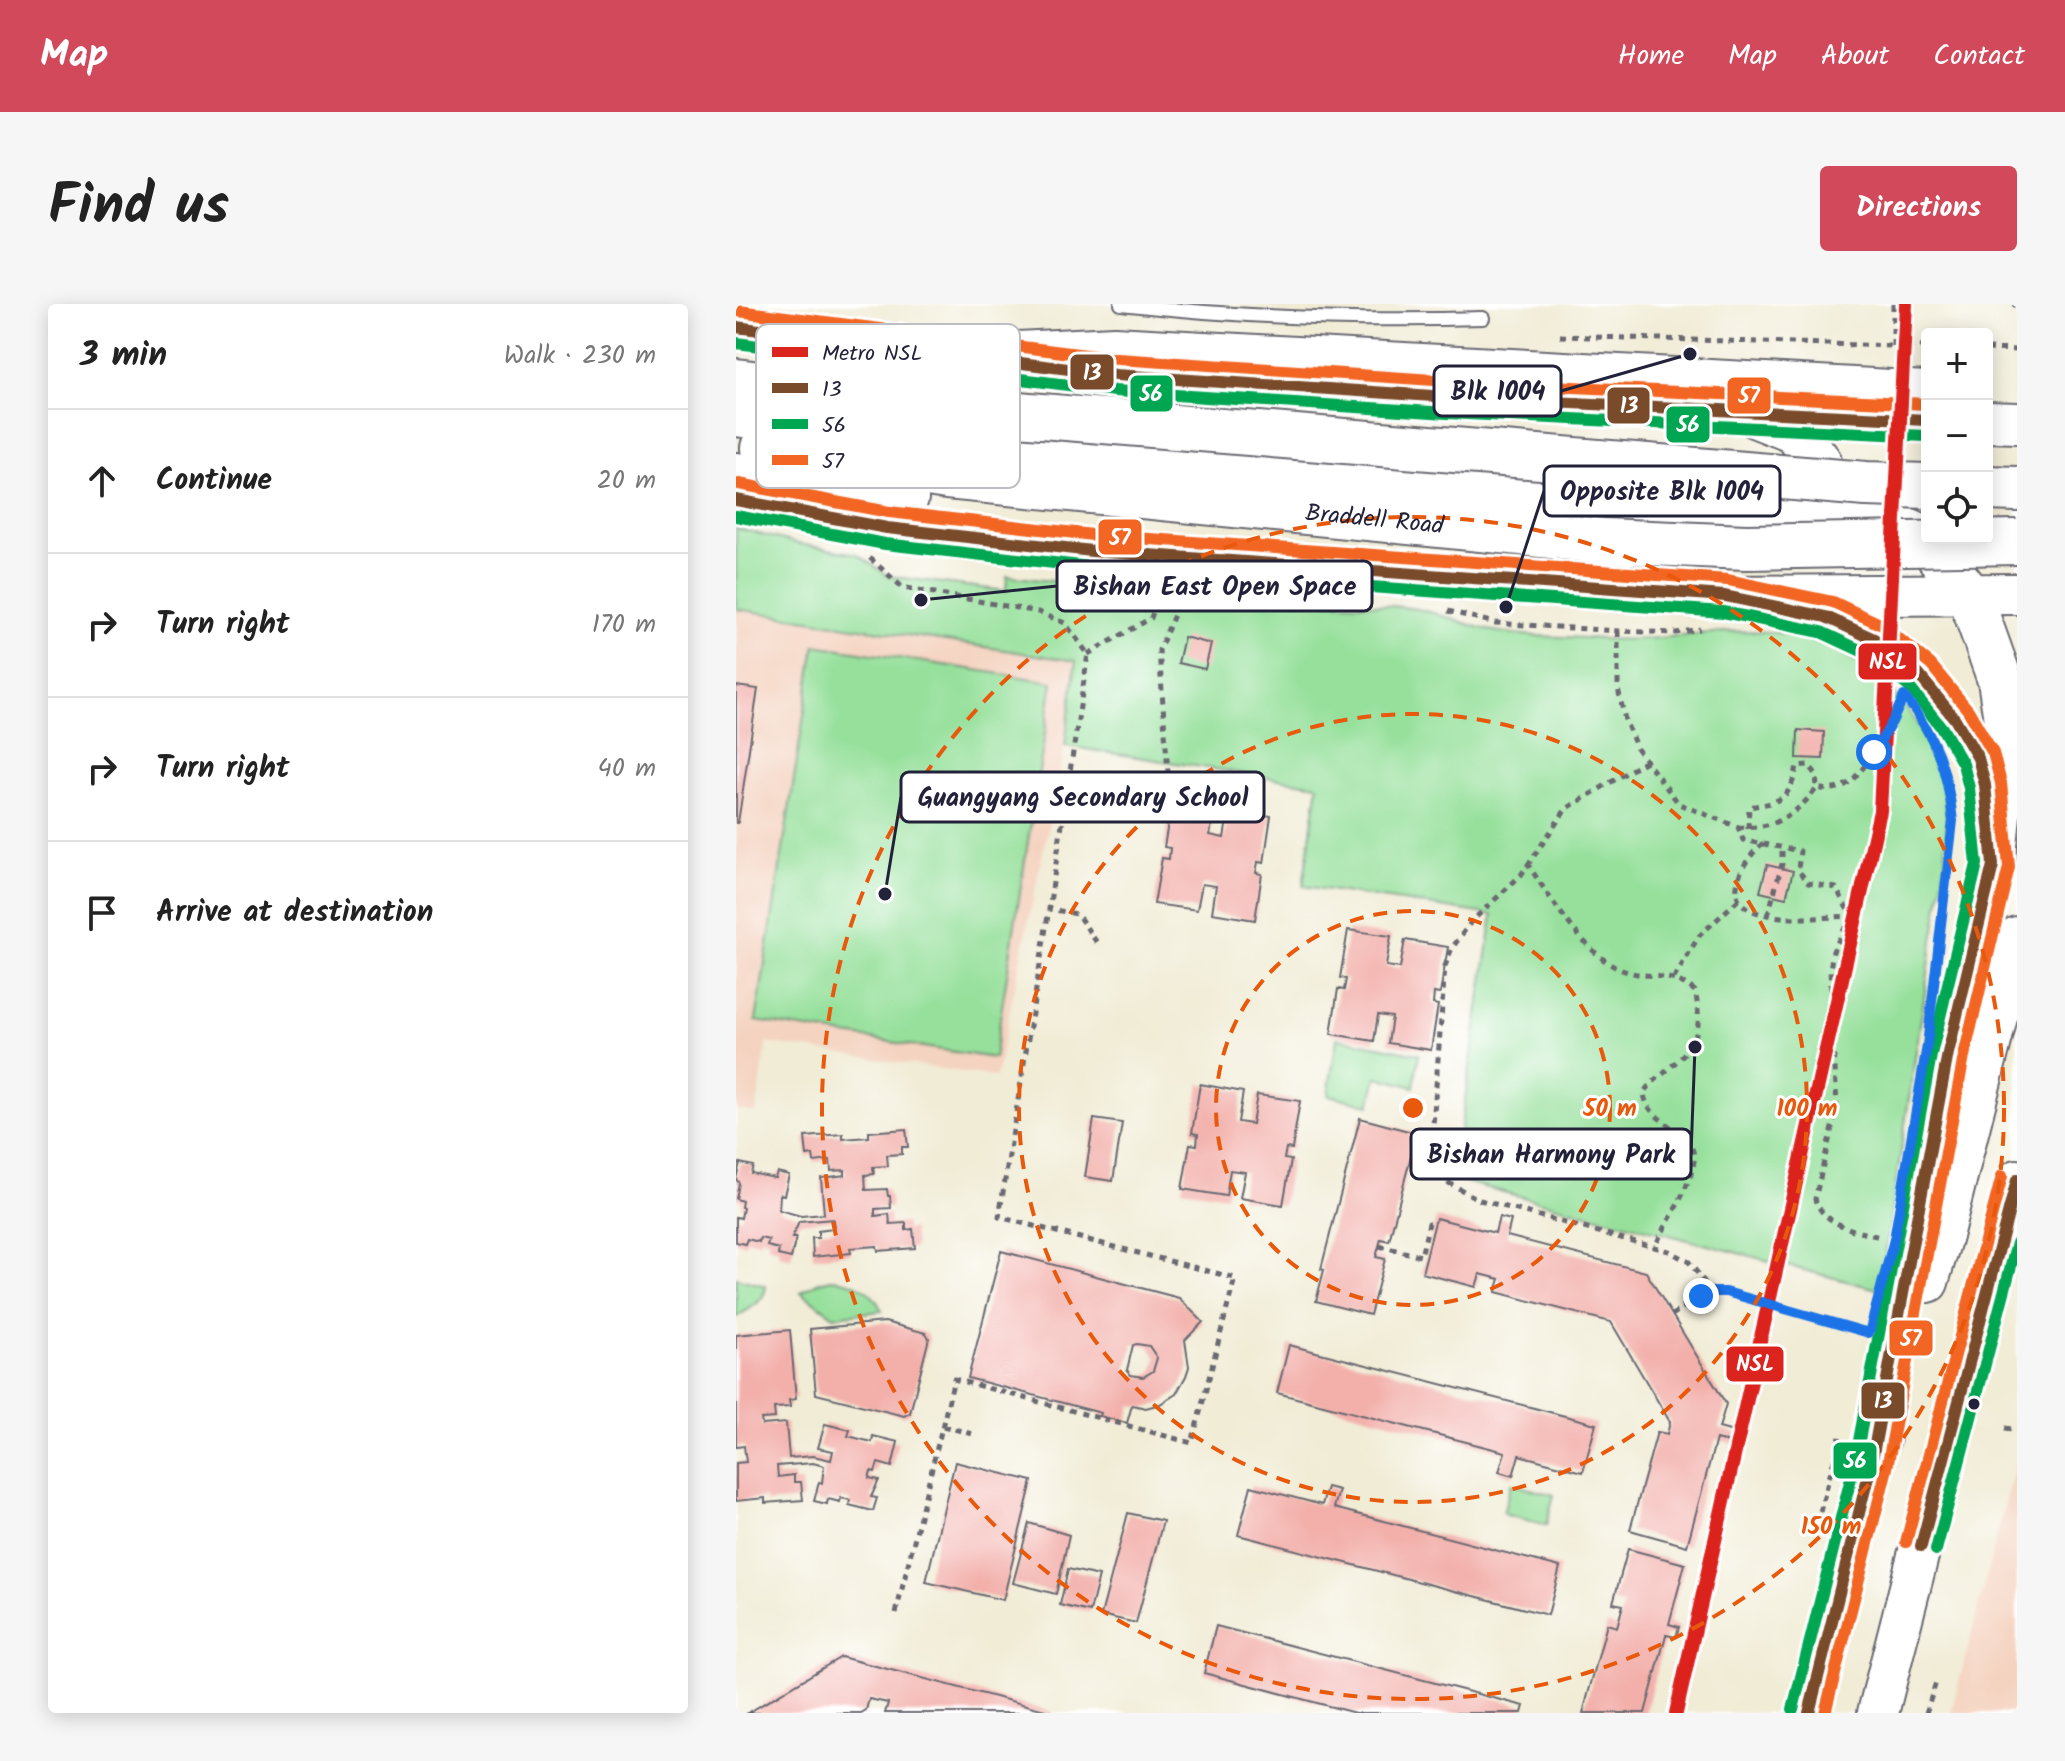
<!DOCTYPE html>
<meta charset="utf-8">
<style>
:root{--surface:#fff;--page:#f6f6f6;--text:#222;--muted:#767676;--line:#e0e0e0;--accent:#d1495b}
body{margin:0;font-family:Kalam,sans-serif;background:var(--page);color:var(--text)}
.controls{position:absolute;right:24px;top:24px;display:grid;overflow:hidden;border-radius:8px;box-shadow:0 4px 20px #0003}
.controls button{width:72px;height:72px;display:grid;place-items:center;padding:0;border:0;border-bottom:2px solid var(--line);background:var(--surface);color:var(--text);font:40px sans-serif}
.stop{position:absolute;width:24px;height:24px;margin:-18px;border:6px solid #1a73e8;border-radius:50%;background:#fff}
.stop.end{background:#1a73e8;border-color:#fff;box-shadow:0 2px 8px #0008}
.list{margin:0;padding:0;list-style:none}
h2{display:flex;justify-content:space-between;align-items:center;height:104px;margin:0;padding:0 32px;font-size:34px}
h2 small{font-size:26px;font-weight:400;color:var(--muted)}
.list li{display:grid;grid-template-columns:52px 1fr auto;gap:24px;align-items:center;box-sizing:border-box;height:144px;padding:0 32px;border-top:2px solid var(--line)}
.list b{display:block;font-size:30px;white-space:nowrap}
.list em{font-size:26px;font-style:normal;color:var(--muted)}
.icon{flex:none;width:44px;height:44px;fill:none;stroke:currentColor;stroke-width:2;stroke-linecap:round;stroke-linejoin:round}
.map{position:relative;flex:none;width:1281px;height:1409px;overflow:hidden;border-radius:8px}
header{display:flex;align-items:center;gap:48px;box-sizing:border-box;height:112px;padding:0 40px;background:var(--accent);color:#fff}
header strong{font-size:38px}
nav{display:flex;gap:44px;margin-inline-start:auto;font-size:28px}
.intro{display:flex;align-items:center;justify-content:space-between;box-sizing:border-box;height:192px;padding:0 48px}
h1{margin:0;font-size:56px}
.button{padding:20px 36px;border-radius:8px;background:var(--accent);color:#fff;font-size:28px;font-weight:700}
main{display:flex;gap:48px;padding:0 48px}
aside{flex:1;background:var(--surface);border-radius:8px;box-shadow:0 4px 20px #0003}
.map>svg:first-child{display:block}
</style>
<header>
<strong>Map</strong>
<nav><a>Home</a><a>Map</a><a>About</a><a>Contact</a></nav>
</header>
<div class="intro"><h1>Find us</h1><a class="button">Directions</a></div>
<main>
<aside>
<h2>3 min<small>Walk · 230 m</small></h2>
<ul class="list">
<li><svg class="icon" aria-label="ahead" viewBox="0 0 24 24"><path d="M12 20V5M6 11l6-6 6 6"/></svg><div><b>Continue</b></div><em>20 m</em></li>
<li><svg class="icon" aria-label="right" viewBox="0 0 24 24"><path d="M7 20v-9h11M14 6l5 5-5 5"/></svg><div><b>Turn right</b></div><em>170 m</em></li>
<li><svg class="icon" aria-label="right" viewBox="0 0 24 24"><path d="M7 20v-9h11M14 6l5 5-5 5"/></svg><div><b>Turn right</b></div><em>40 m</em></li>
<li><svg class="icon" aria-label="arrive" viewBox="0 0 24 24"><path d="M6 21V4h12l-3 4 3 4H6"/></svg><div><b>Arrive at destination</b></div></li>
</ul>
</aside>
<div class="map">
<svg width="1281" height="1409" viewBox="0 0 1281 1409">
<rect width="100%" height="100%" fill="#fff"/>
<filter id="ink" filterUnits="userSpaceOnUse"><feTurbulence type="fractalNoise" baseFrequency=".0125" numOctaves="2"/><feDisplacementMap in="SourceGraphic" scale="16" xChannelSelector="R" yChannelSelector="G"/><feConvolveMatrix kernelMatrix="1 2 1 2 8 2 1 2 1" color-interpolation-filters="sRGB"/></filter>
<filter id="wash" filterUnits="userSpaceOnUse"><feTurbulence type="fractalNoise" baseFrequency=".006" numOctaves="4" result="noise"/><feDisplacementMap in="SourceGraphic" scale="32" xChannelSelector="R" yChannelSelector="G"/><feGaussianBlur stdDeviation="1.8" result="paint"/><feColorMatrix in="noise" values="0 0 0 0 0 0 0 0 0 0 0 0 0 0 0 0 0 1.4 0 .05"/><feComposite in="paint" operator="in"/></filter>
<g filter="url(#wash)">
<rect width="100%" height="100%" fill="#f1ecd6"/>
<path fill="#f4d3c0" d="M 0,305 L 341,358 L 329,442 L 260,773 L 31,739 L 20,809 L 0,806 Z
M 1281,1154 L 1281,1409 L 1215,1409 Z"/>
<path fill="#96e09b" stroke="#5c816b" stroke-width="2" d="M 0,224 L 63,240 L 121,250 L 152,272 L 270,287 L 271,272 C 363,283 455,290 547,296 C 590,299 640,298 681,305 C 706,310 729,320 753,326 C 789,334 829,332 865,335 C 937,340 1010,313 1080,338 C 1142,360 1195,419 1207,484 C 1218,542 1201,605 1193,662 C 1178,758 1164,855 1149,951 L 1141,985 L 717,875 L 757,611 L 567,582 L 582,481 L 329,442 L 340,357 L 0,305 Z
M 79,341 L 317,378 L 258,754 L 20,717 Z
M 601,734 L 683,750 L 678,783 L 641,773 L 634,801 L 592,791 Z
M 0,974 L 30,982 C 29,998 13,1005 0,1013 Z
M 95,975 C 118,976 137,986 146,1007 L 98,1012 L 65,988 L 83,978 Z
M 775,1180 L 818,1191 L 810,1221 L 767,1210 Z"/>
<g id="blocks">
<path fill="#f3b0ab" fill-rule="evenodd" d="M 448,333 L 475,340 L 469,365 L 442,359 Z
M 0,382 L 22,385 L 2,519 L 0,519 Z
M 1062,426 L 1088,428 L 1087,455 L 1061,454 Z
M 436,495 L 479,501 L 474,531 L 488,534 L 493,505 L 535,512 L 528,559 L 522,558 L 520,569 L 526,570 L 519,616 L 476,609 L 480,582 L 466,580 L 461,606 L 418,600 L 426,554 L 433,555 L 434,544 L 428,543 Z
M 1031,561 L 1057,567 L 1050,594 L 1024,588 Z
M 612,626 L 655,632 L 650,662 L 664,664 L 669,636 L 712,643 L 704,690 L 698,689 L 697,700 L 702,701 L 695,746 L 652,739 L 656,713 L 642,711 L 638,737 L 595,730 L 602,685 L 608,686 L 610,675 L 604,674 Z
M 464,780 L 507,788 L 502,818 L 516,820 L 521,791 L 564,797 L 556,845 L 550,844 L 548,855 L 555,856 L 547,901 L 504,894 L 509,868 L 494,866 L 490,892 L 446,885 L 454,840 L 461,841 L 462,830 L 456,829 Z
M 624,814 L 676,828 L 674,835 L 679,836 L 653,937 L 645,935 L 640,953 L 649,955 L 634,1011 L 580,997 L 588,966 L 585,965 Z
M 358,815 L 386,819 L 377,877 L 349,873 Z
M 170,825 L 172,843 L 166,843 L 166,850 L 151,851 L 152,862 L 137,863 L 138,870 L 129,871 L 130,886 L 151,885 L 152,892 L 154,892 L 155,904 L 139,905 L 139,912 L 153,910 L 154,920 L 170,919 L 170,926 L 177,925 L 179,944 L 142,947 L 141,942 L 114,944 L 115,949 L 77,953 L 76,934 L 82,934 L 82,927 L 98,925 L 97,915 L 63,918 L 56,934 L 60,934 L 55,954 L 42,951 L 43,945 L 31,942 L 33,936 L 24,934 L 23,938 L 11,935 L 9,940 L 0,938 L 0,913 L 5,914 L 7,904 L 5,903 L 6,897 L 0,895 L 3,879 L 0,875 L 4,859 L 17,862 L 15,869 L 39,874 L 41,868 L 53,871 L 48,891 L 44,890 L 43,906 L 65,912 L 88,910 L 85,874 L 109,871 L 109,866 L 95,867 L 94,856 L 78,858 L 77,851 L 71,852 L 69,833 L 107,830 L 107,835 L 133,833 L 133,828 Z
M 763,913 L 775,916 L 771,932 L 910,968 L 990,1100 L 983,1124 L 1001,1129 L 998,1140 L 980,1135 L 951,1242 L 894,1226 L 921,1128 L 931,1130 L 934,1118 L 875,1018 L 760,988 L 764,975 L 744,970 L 740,983 L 686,969 L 700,914 L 759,929 Z
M 265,947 L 443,994 L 467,1018 L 449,1036 L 453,1063 L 450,1072 L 440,1090 L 424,1100 L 410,1104 L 396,1101 L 391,1119 L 364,1112 L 365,1109 L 232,1074 ZM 401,1040 L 413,1042 L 421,1054 L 417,1067 L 407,1073 L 395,1071 L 391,1066 L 397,1041 Z
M 149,1018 L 190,1029 L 193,1034 L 174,1109 L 168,1112 L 80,1090 L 74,1025 Z
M 54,1026 L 60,1095 L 53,1096 L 54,1103 L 38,1104 L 39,1114 L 25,1115 L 26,1121 L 50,1119 L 53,1154 L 77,1152 L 95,1156 L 97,1147 L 82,1144 L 89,1120 L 114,1126 L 112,1132 L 136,1138 L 137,1132 L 162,1138 L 156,1163 L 142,1159 L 139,1168 L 135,1167 L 133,1174 L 143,1176 L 135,1193 L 141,1194 L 137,1207 L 113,1201 L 114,1196 L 105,1194 L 104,1198 L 92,1195 L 91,1200 L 78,1197 L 83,1178 L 86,1179 L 88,1162 L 77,1159 L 41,1162 L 42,1173 L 58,1171 L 58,1178 L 65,1178 L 67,1196 L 29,1199 L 29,1194 L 0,1197 L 0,1159 L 10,1158 L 8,1142 L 0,1143 L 0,1031 Z
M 553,1041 L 860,1120 L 847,1168 L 783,1151 L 777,1172 L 763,1168 L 769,1148 L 541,1089 Z
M 219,1158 L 296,1177 L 267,1296 L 190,1278 Z
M 515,1182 L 586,1201 L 591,1183 L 603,1186 L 598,1204 L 824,1263 L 812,1311 L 502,1231 Z
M 392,1209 L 427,1217 L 400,1319 L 365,1311 Z
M 293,1219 L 333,1231 L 320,1290 L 277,1279 Z
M 892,1245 L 949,1260 L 933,1320 L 943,1323 L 940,1333 L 930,1331 L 909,1409 L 847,1409 L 871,1320 L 881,1323 L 887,1301 L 877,1299 Z
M 332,1265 L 363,1272 L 354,1308 L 324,1301 Z
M 480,1322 L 788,1402 L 786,1409 L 619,1409 L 468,1369 Z
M 105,1353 L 317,1408 L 317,1409 L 149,1409 L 152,1399 L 133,1395 L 130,1406 L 125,1409 L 12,1409 Z"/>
</g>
</g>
<g filter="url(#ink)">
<use href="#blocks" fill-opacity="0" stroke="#6a6971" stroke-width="2"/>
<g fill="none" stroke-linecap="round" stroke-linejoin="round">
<defs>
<path id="service" d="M 385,0 C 509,14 622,18 747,14"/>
<path id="primary" d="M 0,23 L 222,51 L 378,43 L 1191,88
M 404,72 L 712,93 L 1163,115
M 1251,118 L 1281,119
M 0,196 L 151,224 L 356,247 L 989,292 L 1281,290
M 1056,306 L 1090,313 L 1138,335 L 1183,371 L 1219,415 L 1242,454 L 1249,481 L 1257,561 L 1212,749 L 1135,1161
M 1192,978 L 1207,928 L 1281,633
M 1073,1409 L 1122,1211 L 1144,1134
M 1142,1409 L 1222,1095 L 1281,876"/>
<g id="trunk">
<path d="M 0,77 L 209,104"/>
<path d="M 1008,107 L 1059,127 L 1083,158 L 1079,185 L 1067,202"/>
<path d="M 0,110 L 215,139 L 711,183 L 1067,202 L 1145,214 L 1189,234 L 1234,292 L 1264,376 L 1271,422 L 1257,561"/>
<path id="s1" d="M 27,144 L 211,173 L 867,237"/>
<path d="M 0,171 L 107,188 L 170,194"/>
<path d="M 1251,184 L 1281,185"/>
</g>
</defs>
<use href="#service" stroke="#6a6971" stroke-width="16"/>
<use href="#primary" stroke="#6a6971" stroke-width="44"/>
<use href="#trunk" stroke="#6a6971" stroke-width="48"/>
<path stroke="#6a6971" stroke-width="5" stroke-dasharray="6 6" stroke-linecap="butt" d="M 1277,0 L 1281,2
M 824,32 L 1191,43
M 1157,42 L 1157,0
M 1251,45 L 1281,46
M 134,254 L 166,283 L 302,308 L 329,319 L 352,350 L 313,605 L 341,610 L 364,643
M 712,307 L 759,319 L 882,327 L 940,329 L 964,325
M 882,327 L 882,384 L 889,416 L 901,445 L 943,500 L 1002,523 L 1007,536 L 1064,547 L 1062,566 L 1072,579 L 1100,584 L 1115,612
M 352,350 L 415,314 L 422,293 L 440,287
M 910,457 L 830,505 L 785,571 L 735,618 L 716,644 L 709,662 L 695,848 L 700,868 L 713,879 L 744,896 L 933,947 L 953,958 L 976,988
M 333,472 L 430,485
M 435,500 L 428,499 L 432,469 L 423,346 L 449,285
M 1002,523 C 1037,526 1060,511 1081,484 C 1088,486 1098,486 1105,483 C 1127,476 1156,418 1166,397
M 1012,524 L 1013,503 C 1046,498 1054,495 1061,462 L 1073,461 L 1080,470 L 1081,484
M 1027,539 C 1015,550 1003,565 1001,582 C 994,624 1089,613 1115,612
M 791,559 C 812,591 847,647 881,664 C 909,677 931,665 959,687 C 968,731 959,741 927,770 C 920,776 913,780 908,788 C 909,820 961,826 958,857 C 955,882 930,920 918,944
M 1032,611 L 1046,560 L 1046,543
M 1115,612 L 1097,647 L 1094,665 L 1101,803 L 1079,895 C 1086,920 1123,929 1146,933
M 1203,634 L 1216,513
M 938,674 L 963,632 L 1002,596
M 643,942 L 685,952 L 693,919 L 699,920
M 936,1011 C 954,999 968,987 990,988 L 1127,1028
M 207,1122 L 240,1131
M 1269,1124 L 1281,1126
M 1084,1208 L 1104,1133
M 160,1309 L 218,1075 L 456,1139 L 499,974 L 263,913 L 313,605
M 1190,1409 L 1201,1375"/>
<use href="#service" stroke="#fff" stroke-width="12"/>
<use href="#primary" stroke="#fff" stroke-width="40"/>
<use href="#trunk" stroke="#fff" stroke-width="44"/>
<defs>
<path id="trunk-bridge" d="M 209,104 L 1130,180 L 1191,182
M 867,237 L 1010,243 L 1281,238"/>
</defs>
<use href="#trunk-bridge" stroke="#6a6971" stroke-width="48" stroke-linecap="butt"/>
<use href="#trunk-bridge" stroke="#fff" stroke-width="44"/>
<defs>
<path id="bus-1" d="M 0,23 L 380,71 L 712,93 L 1191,116
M 0,196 L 151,224 L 356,247 L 989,292 L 1090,313 L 1138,335 L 1183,371 L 1219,415 L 1242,454 L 1249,481 L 1257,561 L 1212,749 L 1135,1161 L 1073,1409
M 1185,1242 L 1281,876"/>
<path id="bus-2" d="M 0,39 L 379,87 L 711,109 L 1190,132
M 0,212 L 149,240 L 354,263 L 987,308 L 1085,328 L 1130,349 L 1172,382 L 1206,424 L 1227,460 L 1233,484 L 1241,560 L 1196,746 L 1119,1158 L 1057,1405
M 1200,1246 L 1281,939"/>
<path id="bus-3" d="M 2,7 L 382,55 L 713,77 L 1191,100
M 3,180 L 153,208 L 357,231 L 992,276 L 1097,298 L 1146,321 L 1195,361 L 1232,406 L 1257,449 L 1265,479 L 1273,563 L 1228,752 L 1151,1164 L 1089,1409
M 1170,1238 L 1266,872"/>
</defs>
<use href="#bus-1" stroke="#fff" stroke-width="18"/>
<use href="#bus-2" stroke="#fff" stroke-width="18"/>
<use href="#bus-3" stroke="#fff" stroke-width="18"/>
<use href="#bus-1" stroke="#7a4b2a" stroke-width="12"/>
<use href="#bus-2" stroke="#00a651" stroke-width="12"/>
<use href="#bus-3" stroke="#f26522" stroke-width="12"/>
<defs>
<path id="metro-1" d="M 940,1409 L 1144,507 L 1170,0"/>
</defs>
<use href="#metro-1" stroke="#fff" stroke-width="20"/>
<use href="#metro-1" stroke="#dc241f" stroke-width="14"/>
</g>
</g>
<g fill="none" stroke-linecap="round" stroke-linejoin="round" filter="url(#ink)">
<path stroke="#1a73e8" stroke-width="10" d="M 965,992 L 976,988 L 990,988 L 1133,1029 L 1158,935 L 1191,741 L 1217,517 C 1212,467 1199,431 1168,392 L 1156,418 L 1138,448"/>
</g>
<g fill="none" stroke="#e8590c" stroke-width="4" stroke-dasharray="14 10">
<circle cx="677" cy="804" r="197"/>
<circle cx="677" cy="804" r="394"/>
<circle cx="677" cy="804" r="591"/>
</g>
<circle fill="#22223b" stroke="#fff" stroke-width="3" cx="1238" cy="1100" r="7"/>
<g text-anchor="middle" stroke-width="6" stroke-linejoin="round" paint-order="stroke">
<g font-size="24" fill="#22223b" stroke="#fff">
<text dy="8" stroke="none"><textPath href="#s1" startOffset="616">Braddell Road</textPath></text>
</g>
</g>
<rect x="20" y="20" width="264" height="164" rx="12" fill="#fff" stroke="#bdbdc4" stroke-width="2"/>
<rect x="36" y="43" width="36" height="10" fill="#dc241f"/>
<rect x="36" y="79" width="36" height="10" fill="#7a4b2a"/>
<rect x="36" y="115" width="36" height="10" fill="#00a651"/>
<rect x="36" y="151" width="36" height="10" fill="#f26522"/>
<g font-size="22" fill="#22223b">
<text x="86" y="56">Metro NSL</text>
<text x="86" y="92">13</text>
<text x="86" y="128">56</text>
<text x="86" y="164">57</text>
</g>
<circle cx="677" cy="804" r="12" fill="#e8590c" stroke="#fff" stroke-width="4"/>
<g font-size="24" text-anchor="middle" font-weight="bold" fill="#e8590c" stroke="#fff" stroke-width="6" stroke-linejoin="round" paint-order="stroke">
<text x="874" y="812">50 m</text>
<text x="1071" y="812">100 m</text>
<text x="1095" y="1230">150 m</text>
</g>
<path fill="none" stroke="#22223b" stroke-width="3" d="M954 50L825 87M770 303L808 187M185 296L321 282M149 590L165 493M959 743L955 850"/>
<g fill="#22223b" stroke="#fff" stroke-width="3">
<circle cx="954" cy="50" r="8"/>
<circle cx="770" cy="303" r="8"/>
<circle cx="185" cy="296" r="8"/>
<circle cx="149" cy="590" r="8"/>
<circle cx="959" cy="743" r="8"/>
</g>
<g fill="#fff" stroke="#22223b" stroke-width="3">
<rect x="698" y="62" width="127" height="50" rx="8"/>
<rect x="808" y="162" width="236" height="50" rx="8"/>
<rect x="321" y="257" width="315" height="50" rx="8"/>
<rect x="165" y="468" width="363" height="50" rx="8"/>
<rect x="675" y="825" width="280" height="50" rx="8"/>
</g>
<g font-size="26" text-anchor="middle" font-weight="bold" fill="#22223b">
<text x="762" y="96">Blk 1004</text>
<text x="926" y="196">Opposite Blk 1004</text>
<text x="479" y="291">Bishan East Open Space</text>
<text x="347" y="502">Guangyang Secondary School</text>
<text x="815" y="859">Bishan Harmony Park</text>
</g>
<g stroke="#fff" stroke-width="3">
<rect x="333" y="49" width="46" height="38" rx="8" fill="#7a4b2a"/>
<rect x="393" y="70" width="45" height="39" rx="8" fill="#00a651"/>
<rect x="990" y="72" width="46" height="39" rx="8" fill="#f26522"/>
<rect x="870" y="82" width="45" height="39" rx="8" fill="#7a4b2a"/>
<rect x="929" y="101" width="46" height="39" rx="8" fill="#00a651"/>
<rect x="361" y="214" width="46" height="38" rx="8" fill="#f26522"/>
<rect x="1121" y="338" width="61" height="39" rx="8" fill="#dc241f"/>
<rect x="1152" y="1015" width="46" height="38" rx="8" fill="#f26522"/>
<rect x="989" y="1041" width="60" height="38" rx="8" fill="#dc241f"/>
<rect x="1124" y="1077" width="46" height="39" rx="8" fill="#7a4b2a"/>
<rect x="1096" y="1137" width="46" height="39" rx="8" fill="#00a651"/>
</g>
<g font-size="22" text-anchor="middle" font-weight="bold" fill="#fff">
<text x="356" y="76">13</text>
<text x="415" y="97">56</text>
<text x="1013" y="99">57</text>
<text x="893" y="109">13</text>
<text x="952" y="128">56</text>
<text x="384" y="241">57</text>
<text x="1152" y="365">NSL</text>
<text x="1175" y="1042">57</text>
<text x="1019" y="1067">NSL</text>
<text x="1147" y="1104">13</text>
<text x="1119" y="1164">56</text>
</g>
</svg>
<div class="controls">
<button>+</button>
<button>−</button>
<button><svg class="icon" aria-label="locate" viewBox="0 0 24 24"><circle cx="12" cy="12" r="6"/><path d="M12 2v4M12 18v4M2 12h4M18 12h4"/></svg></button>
</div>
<div class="stop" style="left:1138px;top:448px"></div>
<div class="stop end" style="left:965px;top:992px"></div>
</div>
</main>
